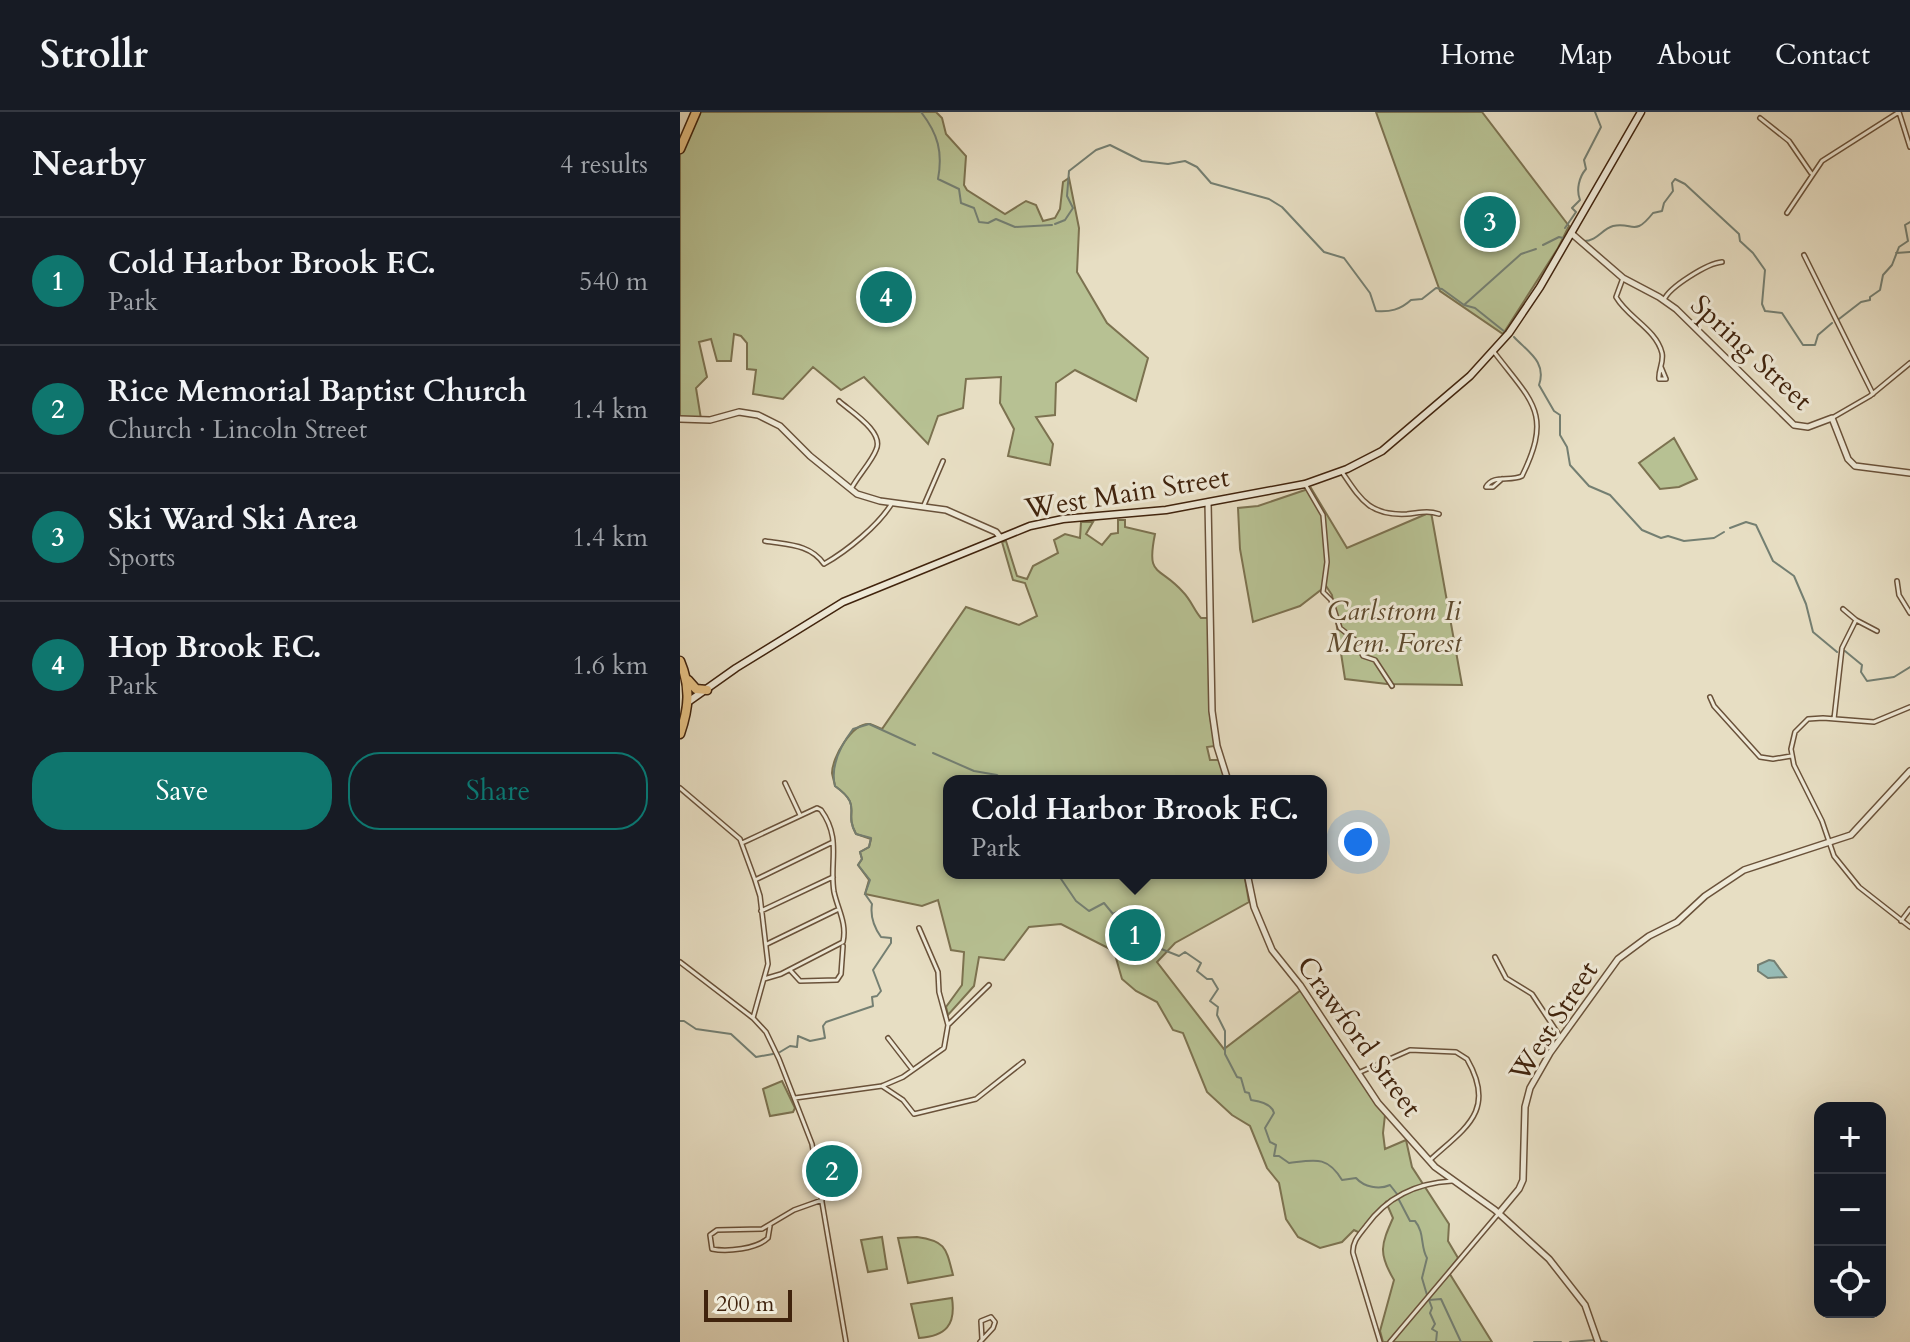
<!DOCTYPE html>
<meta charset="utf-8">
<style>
:root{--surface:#171b24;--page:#242831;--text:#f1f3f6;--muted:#9ea1a6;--line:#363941;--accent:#0f766e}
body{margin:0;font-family:Cardo,serif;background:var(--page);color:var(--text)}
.controls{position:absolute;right:24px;bottom:24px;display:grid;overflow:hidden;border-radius:16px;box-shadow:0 8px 32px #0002}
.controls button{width:72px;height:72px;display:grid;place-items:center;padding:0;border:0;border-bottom:2px solid var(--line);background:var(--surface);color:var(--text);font:40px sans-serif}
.scale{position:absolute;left:24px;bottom:20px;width:88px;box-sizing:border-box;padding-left:8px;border:4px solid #40230d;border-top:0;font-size:22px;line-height:28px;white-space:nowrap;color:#40230d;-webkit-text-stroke:6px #efead8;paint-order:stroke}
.you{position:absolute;left:678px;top:730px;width:28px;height:28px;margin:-20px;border:6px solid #fff;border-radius:50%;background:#1a73e8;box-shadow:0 0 0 12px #1a73e833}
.badge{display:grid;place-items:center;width:52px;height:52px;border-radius:50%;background:var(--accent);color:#fff;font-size:26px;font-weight:700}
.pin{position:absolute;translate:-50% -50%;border:4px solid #fff;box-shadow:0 2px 8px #0006}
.popup{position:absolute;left:263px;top:663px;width:384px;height:104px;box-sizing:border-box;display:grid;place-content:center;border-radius:16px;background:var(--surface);filter:drop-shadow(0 2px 6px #0005);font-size:26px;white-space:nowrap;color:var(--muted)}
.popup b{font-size:30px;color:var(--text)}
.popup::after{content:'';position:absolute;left:50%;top:100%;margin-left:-16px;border:16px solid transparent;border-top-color:var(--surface)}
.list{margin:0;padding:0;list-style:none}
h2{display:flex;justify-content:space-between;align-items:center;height:104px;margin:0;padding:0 32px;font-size:34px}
h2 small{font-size:26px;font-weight:400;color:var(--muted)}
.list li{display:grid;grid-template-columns:52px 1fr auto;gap:24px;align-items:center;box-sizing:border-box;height:128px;padding:0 32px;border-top:2px solid var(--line)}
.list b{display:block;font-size:30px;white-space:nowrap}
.list p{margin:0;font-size:26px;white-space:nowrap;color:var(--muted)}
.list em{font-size:26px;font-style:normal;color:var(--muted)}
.actions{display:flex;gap:16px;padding:24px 32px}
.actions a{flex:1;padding:18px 0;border:2px solid var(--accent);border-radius:32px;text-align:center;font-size:28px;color:var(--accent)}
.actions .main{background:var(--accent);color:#fff}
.icon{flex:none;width:44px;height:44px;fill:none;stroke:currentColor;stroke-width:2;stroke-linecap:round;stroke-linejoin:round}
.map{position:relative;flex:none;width:1230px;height:1230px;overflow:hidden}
header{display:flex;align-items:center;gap:48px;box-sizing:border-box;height:112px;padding:0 40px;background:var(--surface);border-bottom:2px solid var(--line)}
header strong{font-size:38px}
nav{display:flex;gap:44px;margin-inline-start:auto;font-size:28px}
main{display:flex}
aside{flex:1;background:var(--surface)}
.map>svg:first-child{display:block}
</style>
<header>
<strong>Strollr</strong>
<nav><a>Home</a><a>Map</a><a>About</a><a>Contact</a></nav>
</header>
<main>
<aside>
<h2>Nearby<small>4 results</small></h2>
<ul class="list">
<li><span class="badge">1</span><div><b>Cold Harbor Brook F.C.</b><p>Park</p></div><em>540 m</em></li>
<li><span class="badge">2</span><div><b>Rice Memorial Baptist Church</b><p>Church · Lincoln Street</p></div><em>1.4 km</em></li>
<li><span class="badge">3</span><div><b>Ski Ward Ski Area</b><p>Sports</p></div><em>1.4 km</em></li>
<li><span class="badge">4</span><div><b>Hop Brook F.C.</b><p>Park</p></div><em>1.6 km</em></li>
</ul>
<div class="actions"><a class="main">Save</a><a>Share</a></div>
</aside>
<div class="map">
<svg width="1230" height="1230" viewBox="0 0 1230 1230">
<rect width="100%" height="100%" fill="#e7dec3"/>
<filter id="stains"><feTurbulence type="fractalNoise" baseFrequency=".0025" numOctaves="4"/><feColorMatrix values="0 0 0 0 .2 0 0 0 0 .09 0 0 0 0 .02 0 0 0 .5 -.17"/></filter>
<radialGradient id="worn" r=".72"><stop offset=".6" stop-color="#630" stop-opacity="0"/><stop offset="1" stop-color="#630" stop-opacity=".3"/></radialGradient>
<path fill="#b7c193" stroke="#7c7250" stroke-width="2" d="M 17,0 L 256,0 L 262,6 L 266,22 L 286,44 L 284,73 L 287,78 L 325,102 L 346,89 L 356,93 L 363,109 L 375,106 L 380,97 L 383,70 L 389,66 L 399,116 L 397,160 L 427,211 L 468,246 L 456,289 L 395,258 L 376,271 L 375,303 L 356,305 L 373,332 L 370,353 L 328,344 L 334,317 L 320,291 L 321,265 L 286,267 L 283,296 L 258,304 L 248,332 L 184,265 L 161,278 L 133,255 L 103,287 L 73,282 L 76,258 L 67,257 L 67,231 L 61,224 L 54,222 L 51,249 L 37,249 L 31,227 L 19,230 L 27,265 L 16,276 L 21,307 L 0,306 L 0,43 Z
M 696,0 L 802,0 L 889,114 L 878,136 L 823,222 L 760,179 Z
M 994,326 L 1017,367 L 999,375 L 980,377 L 959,351 Z
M 631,376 L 667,436 L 751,400 L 782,573 L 707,572 L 665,567 L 652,483 L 646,474 L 620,494 L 573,510 L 560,437 L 558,396 L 578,394 Z
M 438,408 L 445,408 L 445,415 L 475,422 C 466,466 479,453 503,480 C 511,488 514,498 521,506 L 528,506 L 530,604 L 535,634 L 527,635 L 530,648 L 540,648 L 546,669 L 269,669 L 269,761 L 564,761 L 569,790 L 495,831 L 477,850 L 544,937 L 621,878 L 705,1003 L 703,1021 L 705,1037 L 726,1028 L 732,1055 L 769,1112 L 768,1129 L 778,1146 L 768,1159 L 812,1230 L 703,1230 L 700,1219 L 714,1168 C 698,1141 701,1133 713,1106 L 706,1090 L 680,1121 L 674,1118 L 662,1130 L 640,1136 L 618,1125 L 606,1107 L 599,1071 L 587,1056 L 570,1014 L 552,1003 L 527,980 L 503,921 L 493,918 L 477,890 L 456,879 L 442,867 L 434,839 L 381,812 L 349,815 L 324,848 L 299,845 L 294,874 L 268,903 L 266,895 L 282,873 L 284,840 L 271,838 L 258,788 L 242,794 L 185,782 L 189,768 L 178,753 L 182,747 L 180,740 L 189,735 L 191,727 L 176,722 C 163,699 184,695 155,674 C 155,673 152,662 152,661 C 152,646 172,610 190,612 C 194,613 198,616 202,617 L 286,495 L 339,513 L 357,504 L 345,471 L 333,468 L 322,430 L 326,429 L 337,464 L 347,467 L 353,454 L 378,441 L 374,428 L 385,422 L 400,426 L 401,410 L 413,410 L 406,422 L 422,433 L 431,422 L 438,421 Z
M 102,969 L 115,996 L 113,1000 L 90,1004 L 83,977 Z
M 202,1125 L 207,1157 L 188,1160 L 181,1128 Z
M 237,1125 C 266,1129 266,1136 273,1163 L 228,1171 L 218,1126 Z
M 272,1186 C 276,1213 266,1224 239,1226 L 231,1192 Z"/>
<path fill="#97bcb6" stroke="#747f72" stroke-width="2" d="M 1089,848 L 1094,849 L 1106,865 L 1088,866 L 1078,859 L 1078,853 Z"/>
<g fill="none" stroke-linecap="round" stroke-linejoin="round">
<path stroke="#747f72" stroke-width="2" d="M 241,0 C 258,22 263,40 258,67 L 279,77 L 281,91 L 294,96 L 299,110 L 308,111 L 316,107 L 335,115 L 372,113
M 375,112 L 385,108 L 393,96 L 387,84 L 389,59 L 416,38 L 430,33 L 462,49 L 488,52 L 505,49 L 517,55 L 531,71 L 589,87 L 602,95 L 644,140 L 664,146 L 690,181 L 696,199 C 710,200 720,198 731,188 L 742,187 L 756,176 L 762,177 L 784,193 L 841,142 L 856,137
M 885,116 L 896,100 L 892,96 L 900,88 C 896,78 899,65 906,57 L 904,48 L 921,15 L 915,0
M 904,129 C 917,129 922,117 933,114 C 954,110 954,125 973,101 L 982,99 L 984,91 L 993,79 L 992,71 L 995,67 L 1005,72 L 1059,122 L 1060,129 L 1073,141 L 1085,158 L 1082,192 L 1085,199 L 1102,201 L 1123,233 L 1135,233 L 1138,223 L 1152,211
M 863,133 L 879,125 L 883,126
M 1216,141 L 1230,140
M 784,193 L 795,196 L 825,220
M 1159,207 L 1181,190 L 1190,188 L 1190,185 L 1200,178 L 1203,163 L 1212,153 L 1219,135 L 1228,129 L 1225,113 L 1230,110
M 834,225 C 848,240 867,250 859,273 L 874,299 L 880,303 L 880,323 L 887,335 L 890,353 L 909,374 L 930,383 L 962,418 L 981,426 L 988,424 L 1004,429 L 1034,426 L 1044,420
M 1050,416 L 1066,410 L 1076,413 L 1093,449 L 1114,464 L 1126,492 L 1133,520 L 1157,540
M 1165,539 L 1182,553 L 1181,560 L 1187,569 L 1214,565 L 1230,555
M 253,641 L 294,659 L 317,663 L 325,669
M 377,761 L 396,789 L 409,799 L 424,791 L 433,802 L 441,798 L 447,806 L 461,810 L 466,831 L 499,844 L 505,840 L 521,851 L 517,859 L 527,867 L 532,867 L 538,877 L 530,889 L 538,895 L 537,903 L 545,919 L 545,942 L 557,965 L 561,966 L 565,980 L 569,981 L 571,988 C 579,989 592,992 594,1001 L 585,1016 L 590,1030 L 596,1033 L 594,1044 L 599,1044 L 609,1051 C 634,1048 647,1043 662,1068 L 676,1066 C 684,1075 699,1078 710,1073 L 717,1082
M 0,909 L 4,909 L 16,917 L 51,922 L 76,945 L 93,942
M 100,940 L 110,934 L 117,935 L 118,924 L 130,929 L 145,926 L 143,914 L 146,910 L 193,894 L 192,885 L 197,884 L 201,879 L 193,858 L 211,831 L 211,826 L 201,825 C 194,815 190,804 192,792 L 185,782 L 190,768 L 178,753 L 182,747 L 180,740 L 189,735 L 191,726 L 176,722 C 163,699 184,695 155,674 C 150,654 161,633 173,617 L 189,612 L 235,633
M 718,1086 L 730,1109 L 735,1109 C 745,1121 740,1134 747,1146 L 742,1166 L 747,1183
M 921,1229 L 927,1230
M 756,1230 L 757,1220 L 752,1217 L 755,1212 L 750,1201 L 752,1196 L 749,1188 L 761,1187 L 781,1230
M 854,1230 L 881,1230
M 890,1230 L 914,1228"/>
<defs>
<path id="minor" d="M 1219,0 L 1230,35
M 1080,6 L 1109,29 L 1131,61
M 1107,101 L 1142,49 L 1219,0
M 1124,143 L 1193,282
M 943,166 L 936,185 C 948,206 976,217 982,241 C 984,251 978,258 979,267 L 986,267 L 981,255
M 984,188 C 989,175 1028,151 1042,150
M 814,240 C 852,290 873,301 842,364 C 830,370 813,362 806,375 L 813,375 L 822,367
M 159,289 C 170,299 205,320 196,338 C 192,349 178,364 171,377
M 1152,306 L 1190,284 L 1230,251
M 662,360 C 681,388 690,404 727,402 C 739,401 747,398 759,402
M 625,372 L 643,403 L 647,450 L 643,480 L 651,488 L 660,516 L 675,528 L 683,544 L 695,548 L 712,574
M 244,393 L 263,349
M 85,429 C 108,433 130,432 144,452 C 167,439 199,413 212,391
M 1217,469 L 1219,483 L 1230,501
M 1163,497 L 1176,508 L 1197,519
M 1030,585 L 1034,594 L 1080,645 L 1093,647 L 1111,644
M 1230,595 L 1194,610 L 1143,606 L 1128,607 L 1115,620 L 1111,637 L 1114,653 L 1142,709 L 1154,744 L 1179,775 L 1230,815
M 1154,607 L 1162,536 L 1176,508
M 105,671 L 120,703
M 0,676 L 60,727 L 75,768 L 80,784 L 88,852 L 73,906
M 62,731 L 137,696 L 141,698 C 162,727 149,750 154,780 C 158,798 167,811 163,830 L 101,862 L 84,867
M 75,768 L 153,730
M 81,799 L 153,765
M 1221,809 L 1230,797
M 87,832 L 159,797
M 815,845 L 826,866 L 852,882 L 881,926
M 0,850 L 73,906 L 86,920 L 99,947 L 132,1032 L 166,1230
M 110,858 L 120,869 L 157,868 L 161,862 L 163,834
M 268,913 L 309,873
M 208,926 L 232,957
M 678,961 L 730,938 L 776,940 L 787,947 C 817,999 785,1016 750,1048
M 202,974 L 223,988 L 234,1002 L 296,987 L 343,950
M 115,986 L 202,974 L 223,965 L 264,936 L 268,913 L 259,880 L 258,860 L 239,816
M 90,1114 L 88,1126 C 77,1137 47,1140 32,1137 L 30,1123 L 37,1118 L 82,1117 L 114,1098 L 142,1088
M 300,1230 L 313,1216 L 315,1210 L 311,1205 L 301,1209 L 302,1227
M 700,1230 L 673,1141 C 672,1130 679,1123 686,1114 C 707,1085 736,1071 772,1069
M 710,1230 L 819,1101"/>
<path id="tertiary" d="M 891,121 L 943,166 L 979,185 L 996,197 L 1114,313 L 1128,315 L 1152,306 L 1168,347 L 1175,354 L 1230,361
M 0,307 L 30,308 L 59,300 L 78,303 L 100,314 L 130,344 L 177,382 L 200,389 L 266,398 L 316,420 L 320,425
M 528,390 L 532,599 L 537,634 L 548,669
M 567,761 L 574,795 L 592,838 L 620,873 L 698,991 L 755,1055 L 815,1098 L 869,1147 L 905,1193 L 918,1230
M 819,1101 L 839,1077 L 843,1068 L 845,995 L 850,976 L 870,941 L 938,847 L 969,824 L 997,810 L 1025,784 L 1064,758 L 1171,723 L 1230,659"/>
<path id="secondary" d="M 8,590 L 56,556 L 163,490 L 350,414 L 383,407 L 486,398 L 625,372 L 667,357 L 702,339 L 790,264 L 829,221 L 860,175 L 961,0"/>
<path id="primary" d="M 0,37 L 16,0
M 0,549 C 11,575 9,596 0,622
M 8,568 L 16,577 L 27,578"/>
</defs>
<use href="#minor" stroke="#6a523a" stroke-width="6"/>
<use href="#tertiary" stroke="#6a523a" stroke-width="8"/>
<use href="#secondary" stroke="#40230d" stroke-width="9"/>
<use href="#primary" stroke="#40230d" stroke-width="11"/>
<use href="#minor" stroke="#efead8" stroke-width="3"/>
<use href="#tertiary" stroke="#efead8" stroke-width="5"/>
<use href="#secondary" stroke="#efead8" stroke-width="6"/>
<use href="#primary" stroke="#e4bf82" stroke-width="8"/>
</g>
<g text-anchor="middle" stroke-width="6" stroke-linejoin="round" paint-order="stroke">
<g font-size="28" fill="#40230d" stroke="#efead8">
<text transform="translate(1072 240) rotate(43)" y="10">Spring Street</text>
<text transform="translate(447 380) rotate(-9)" y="10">West Main Street</text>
<text transform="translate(873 909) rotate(-57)" y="10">West Street</text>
<text transform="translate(680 924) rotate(54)" y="10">Crawford Street</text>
</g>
<g font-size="28" font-style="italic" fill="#5e4a2e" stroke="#efead8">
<text x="714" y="508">Carlstrom Ii<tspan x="714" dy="32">Mem. Forest</tspan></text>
</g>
</g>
<rect width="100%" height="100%" filter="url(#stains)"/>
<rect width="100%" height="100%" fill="url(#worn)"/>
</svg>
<div class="controls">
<button>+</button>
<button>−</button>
<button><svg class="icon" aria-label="locate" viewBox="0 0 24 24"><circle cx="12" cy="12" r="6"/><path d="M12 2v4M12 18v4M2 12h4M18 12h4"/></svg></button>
</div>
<div class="scale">200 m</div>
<div class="you"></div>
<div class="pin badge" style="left:455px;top:823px">1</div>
<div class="popup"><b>Cold Harbor Brook F.C.</b>Park</div>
<div class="pin badge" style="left:152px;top:1059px">2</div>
<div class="pin badge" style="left:810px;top:110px">3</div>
<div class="pin badge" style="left:206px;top:185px">4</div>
</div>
</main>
